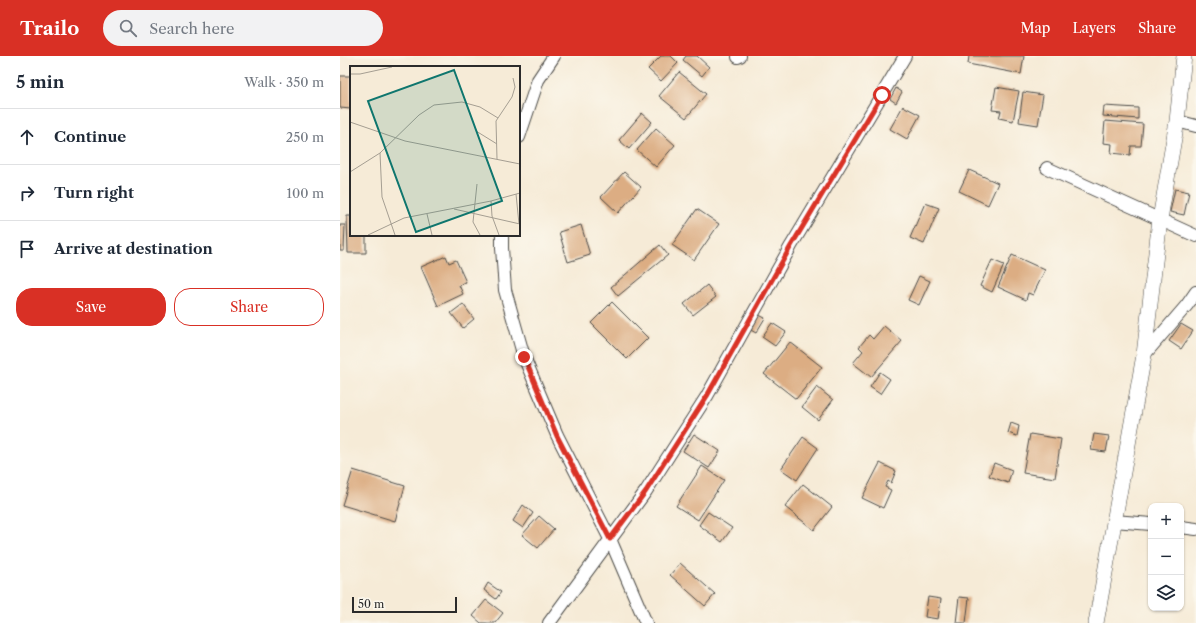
<!DOCTYPE html>
<meta charset="utf-8">
<style>
:root{--surface:#fff;--page:#f2f2f3;--text:#1f2937;--muted:#747a83;--line:#e0e1e3;--accent:#d93025}
body{margin:0;font-family:"Libre Caslon Text",serif;background:var(--page);color:var(--text)}
.controls{position:absolute;right:12px;bottom:12px;display:grid;overflow:hidden;border-radius:8px;box-shadow:0 1px 3px #0004}
.controls button{width:36px;height:36px;display:grid;place-items:center;padding:0;border:0;border-bottom:1px solid var(--line);background:var(--surface);color:var(--text);font:20px sans-serif}
.scale{position:absolute;left:12px;bottom:10px;width:105px;box-sizing:border-box;padding-left:4px;border:2px solid #2b2b2b;border-top:0;font-size:11px;line-height:14px;white-space:nowrap;color:#2b2b2b;-webkit-text-stroke:3px #fbf7ec;paint-order:stroke}
.stop{position:absolute;width:12px;height:12px;margin:-9px;border:3px solid #d93025;border-radius:50%;background:#fff}
.stop.end{background:#d93025;border-color:#fff;box-shadow:0 1px 4px #0008}
.list{margin:0;padding:0;list-style:none}
h2{display:flex;justify-content:space-between;align-items:center;height:52px;margin:0;padding:0 16px;font-size:17px}
h2 small{font-size:13px;font-weight:400;color:var(--muted)}
.list li{display:grid;grid-template-columns:26px 1fr auto;gap:12px;align-items:center;box-sizing:border-box;height:56px;padding:0 16px;border-top:1px solid var(--line)}
.list b{display:block;font-size:15px;white-space:nowrap}
.list em{font-size:13px;font-style:normal;color:var(--muted)}
.actions{display:flex;gap:8px;padding:12px 16px}
.actions a{flex:1;padding:9px 0;border:1px solid var(--accent);border-radius:16px;text-align:center;font-size:14px;color:var(--accent)}
.actions .main{background:var(--accent);color:#fff}
.icon{flex:none;width:22px;height:22px;fill:none;stroke:currentColor;stroke-width:2;stroke-linecap:round;stroke-linejoin:round}
.map{position:relative;flex:none;width:856px;height:567px;overflow:hidden}
header{display:flex;align-items:center;gap:24px;box-sizing:border-box;height:56px;padding:0 20px;background:var(--accent);color:#fff}
header strong{font-size:19px}
nav{display:flex;gap:22px;margin-inline-start:auto;font-size:14px}
.search{width:280px;height:36px;background:var(--page);display:flex;align-items:center;gap:10px;box-sizing:border-box;padding:0 14px;border-radius:22px;color:var(--muted);font-size:15px}
main{display:flex}
aside{flex:1;background:var(--surface)}
.map>svg:first-child{display:block}
</style>
<header>
<strong>Trailo</strong>
<div class="search"><svg class="icon" aria-label="search" viewBox="0 0 24 24"><circle cx="10" cy="10" r="6"/><path d="M15 15l6 6"/></svg>Search here</div>
<nav><a>Map</a><a>Layers</a><a>Share</a></nav>
</header>
<main>
<aside>
<h2>5 min<small>Walk · 350 m</small></h2>
<ul class="list">
<li><svg class="icon" aria-label="ahead" viewBox="0 0 24 24"><path d="M12 20V5M6 11l6-6 6 6"/></svg><div><b>Continue</b></div><em>250 m</em></li>
<li><svg class="icon" aria-label="right" viewBox="0 0 24 24"><path d="M7 20v-9h11M14 6l5 5-5 5"/></svg><div><b>Turn right</b></div><em>100 m</em></li>
<li><svg class="icon" aria-label="arrive" viewBox="0 0 24 24"><path d="M6 21V4h12l-3 4 3 4H6"/></svg><div><b>Arrive at destination</b></div></li>
</ul>
<div class="actions"><a class="main">Save</a><a>Share</a></div>
</aside>
<div class="map">
<svg width="856" height="567" viewBox="0 0 856 567">
<rect width="100%" height="100%" fill="#fbf7ec"/>
<filter id="ink" filterUnits="userSpaceOnUse"><feTurbulence type="fractalNoise" baseFrequency=".025" numOctaves="2"/><feDisplacementMap in="SourceGraphic" scale="8" xChannelSelector="R" yChannelSelector="G"/><feConvolveMatrix kernelMatrix="1 2 1 2 8 2 1 2 1" color-interpolation-filters="sRGB"/></filter>
<filter id="wash" filterUnits="userSpaceOnUse"><feTurbulence type="fractalNoise" baseFrequency=".012" numOctaves="4" result="noise"/><feDisplacementMap in="SourceGraphic" scale="16" xChannelSelector="R" yChannelSelector="G"/><feGaussianBlur stdDeviation="0.9" result="paint"/><feColorMatrix in="noise" values="0 0 0 0 0 0 0 0 0 0 0 0 0 0 0 0 0 1.4 0 .05"/><feComposite in="paint" operator="in"/></filter>
<g filter="url(#wash)">
<rect width="100%" height="100%" fill="#f6ebd7"/>
<g id="blocks">
<path fill="#dcad83" d="M 321,0 L 331,0 L 338,7 L 321,25 L 308,13 Z
M 346,0 L 357,0 L 369,11 L 362,20 L 343,4 Z
M 629,0 L 684,0 L 681,18 L 628,8 Z
M 339,16 L 366,38 L 346,62 L 319,40 Z
M 0,20 L 11,20 L 11,53 L 0,52 Z
M 656,31 L 679,35 L 673,65 L 659,62 L 661,55 L 652,54 Z
M 556,32 L 562,36 L 556,47 L 550,43 Z
M 683,36 L 703,39 L 698,69 L 679,66 Z
M 563,50 L 580,59 L 567,83 L 550,73 Z
M 764,50 L 798,52 L 798,63 L 763,60 Z
M 302,57 L 312,66 L 289,93 L 279,84 Z
M 765,65 L 803,68 L 801,90 L 791,90 L 790,99 L 771,97 L 772,88 L 763,87 Z
M 316,72 L 335,89 L 316,111 L 297,94 Z
M 629,114 L 658,127 L 648,149 L 619,135 Z
M 284,116 L 301,131 L 278,157 L 261,141 Z
M 835,133 L 849,136 L 844,159 L 830,156 Z
M 585,147 L 599,152 L 584,188 L 570,182 Z
M 357,153 L 379,168 L 354,204 L 332,189 Z
M 7,160 L 11,160 L 11,179 L 26,179 L 26,197 L 8,197 Z
M 0,169 L 5,169 L 4,195 L 0,195 Z
M 241,169 L 250,199 L 228,206 L 219,176 Z
M 320,189 L 328,199 L 278,240 L 271,231 Z
M 672,199 L 705,214 L 693,239 L 688,237 L 686,244 L 658,231 Z
M 106,200 L 109,207 L 116,204 L 126,226 L 119,229 L 123,238 L 98,250 L 81,211 Z
M 652,204 L 664,209 L 652,236 L 640,230 Z
M 579,220 L 590,225 L 579,249 L 568,244 Z
M 367,229 L 376,241 L 353,259 L 344,248 Z
M 272,246 L 308,282 L 287,303 L 251,267 Z
M 123,248 L 134,263 L 123,272 L 111,257 Z
M 417,258 L 425,262 L 416,277 L 409,273 Z
M 432,267 L 446,276 L 435,290 L 422,281 Z
M 841,268 L 853,275 L 841,293 L 829,285 Z
M 544,270 L 562,285 L 531,321 L 513,307 L 523,295 L 519,291 L 529,279 L 533,283 Z
M 450,286 L 482,311 L 456,343 L 424,318 Z
M 540,316 L 550,323 L 540,338 L 530,331 Z
M 477,331 L 493,344 L 478,364 L 462,351 Z
M 671,367 L 679,370 L 677,380 L 668,377 Z
M 354,378 L 380,395 L 369,412 L 343,395 Z
M 690,378 L 721,383 L 715,422 L 683,417 Z
M 754,378 L 769,380 L 766,396 L 751,394 Z
M 463,381 L 478,392 L 457,424 L 441,413 Z
M 540,407 L 556,415 L 551,427 L 548,425 L 545,431 L 551,434 L 543,452 L 522,442 Z
M 654,407 L 672,414 L 668,427 L 649,420 Z
M 362,410 L 384,424 L 358,464 L 336,450 Z
M 13,414 L 65,430 L 55,465 L 2,449 Z
M 463,428 L 492,451 L 474,474 L 445,451 Z
M 183,449 L 193,457 L 183,472 L 173,465 Z
M 368,456 L 392,472 L 382,486 L 359,469 Z
M 199,460 L 214,473 L 198,492 L 182,479 Z
M 340,507 L 375,538 L 365,550 L 330,519 Z
M 148,527 L 161,536 L 156,543 L 144,534 Z
M 588,541 L 601,543 L 598,563 L 585,561 Z
M 619,541 L 629,542 L 626,567 L 616,567 Z
M 146,544 L 163,557 L 155,567 L 141,567 L 133,560 Z"/>
</g>
</g>
<g filter="url(#ink)">
<use href="#blocks" fill-opacity="0" stroke="#494845" stroke-width="1"/>
<g fill="none" stroke-linecap="round" stroke-linejoin="round">
<defs>
<path id="minor" d="M 398,1 L 400,0
M 837,65 L 856,70
M 179,81 L 198,24 L 214,0
M 707,112 L 856,180
M 162,179 L 162,192 L 165,234 L 184,301 L 217,379 L 270,483 L 306,567
M 804,299 L 847,249 L 856,236
M 774,465 L 811,468
M 841,471 L 856,473
M 209,567 L 306,435 L 367,340 L 451,190 L 565,0"/>
<path id="tertiary" d="M 756,567 L 804,299 L 820,163 L 837,65 L 844,0"/>
</defs>
<use href="#minor" stroke="#494845" stroke-width="14"/>
<use href="#tertiary" stroke="#494845" stroke-width="16"/>
<use href="#minor" stroke="#fff" stroke-width="12"/>
<use href="#tertiary" stroke="#fff" stroke-width="15"/>
</g>
</g>
<g fill="none" stroke-linecap="round" stroke-linejoin="round" filter="url(#ink)">
<path stroke="#d93025" stroke-width="5" d="M 184,301 L 217,380 L 270,483 L 306,435 L 367,340 L 451,190 L 542,39"/>
</g>
<g transform="translate(10 10)">
<rect width="170" height="170" fill="#f6ebd7"/>
<path fill="none" stroke="#a59e92" stroke-width="1" d="M 0,8 L 10,8 L 42,1M 0,56 L 55,75 L 170,98M 126,65 L 147,78M 30,87 L 32,131 L 45,169M 147,93 L 146,55 L 162,31 L 165,21 L 163,12M 0,106 L 30,87 L 69,49 L 84,39 L 112,36 L 130,41 L 148,52M 127,118 L 123,156 L 130,169M 166,128 L 169,158M 141,135 L 142,150 L 149,169M 104,143 L 170,158M 77,148 L 82,169M 18,169 L 54,152 L 141,135 L 170,127"/>
<path fill="#0f766e" fill-opacity="0.15" stroke="#0f766e" stroke-width="2" d="M 104,4 L 152,135 L 66,166 L 18,35 Z"/>
<rect width="170" height="170" fill="none" stroke="#2b2b2b" stroke-width="2"/>
</g>
</svg>
<div class="controls">
<button>+</button>
<button>−</button>
<button><svg class="icon" aria-label="layers" viewBox="0 0 24 24"><path d="M12 4l9 5-9 5-9-5zM3 14l9 5 9-5"/></svg></button>
</div>
<div class="scale">50 m</div>
<div class="stop" style="left:542px;top:39px"></div>
<div class="stop end" style="left:184px;top:301px"></div>
</div>
</main>
